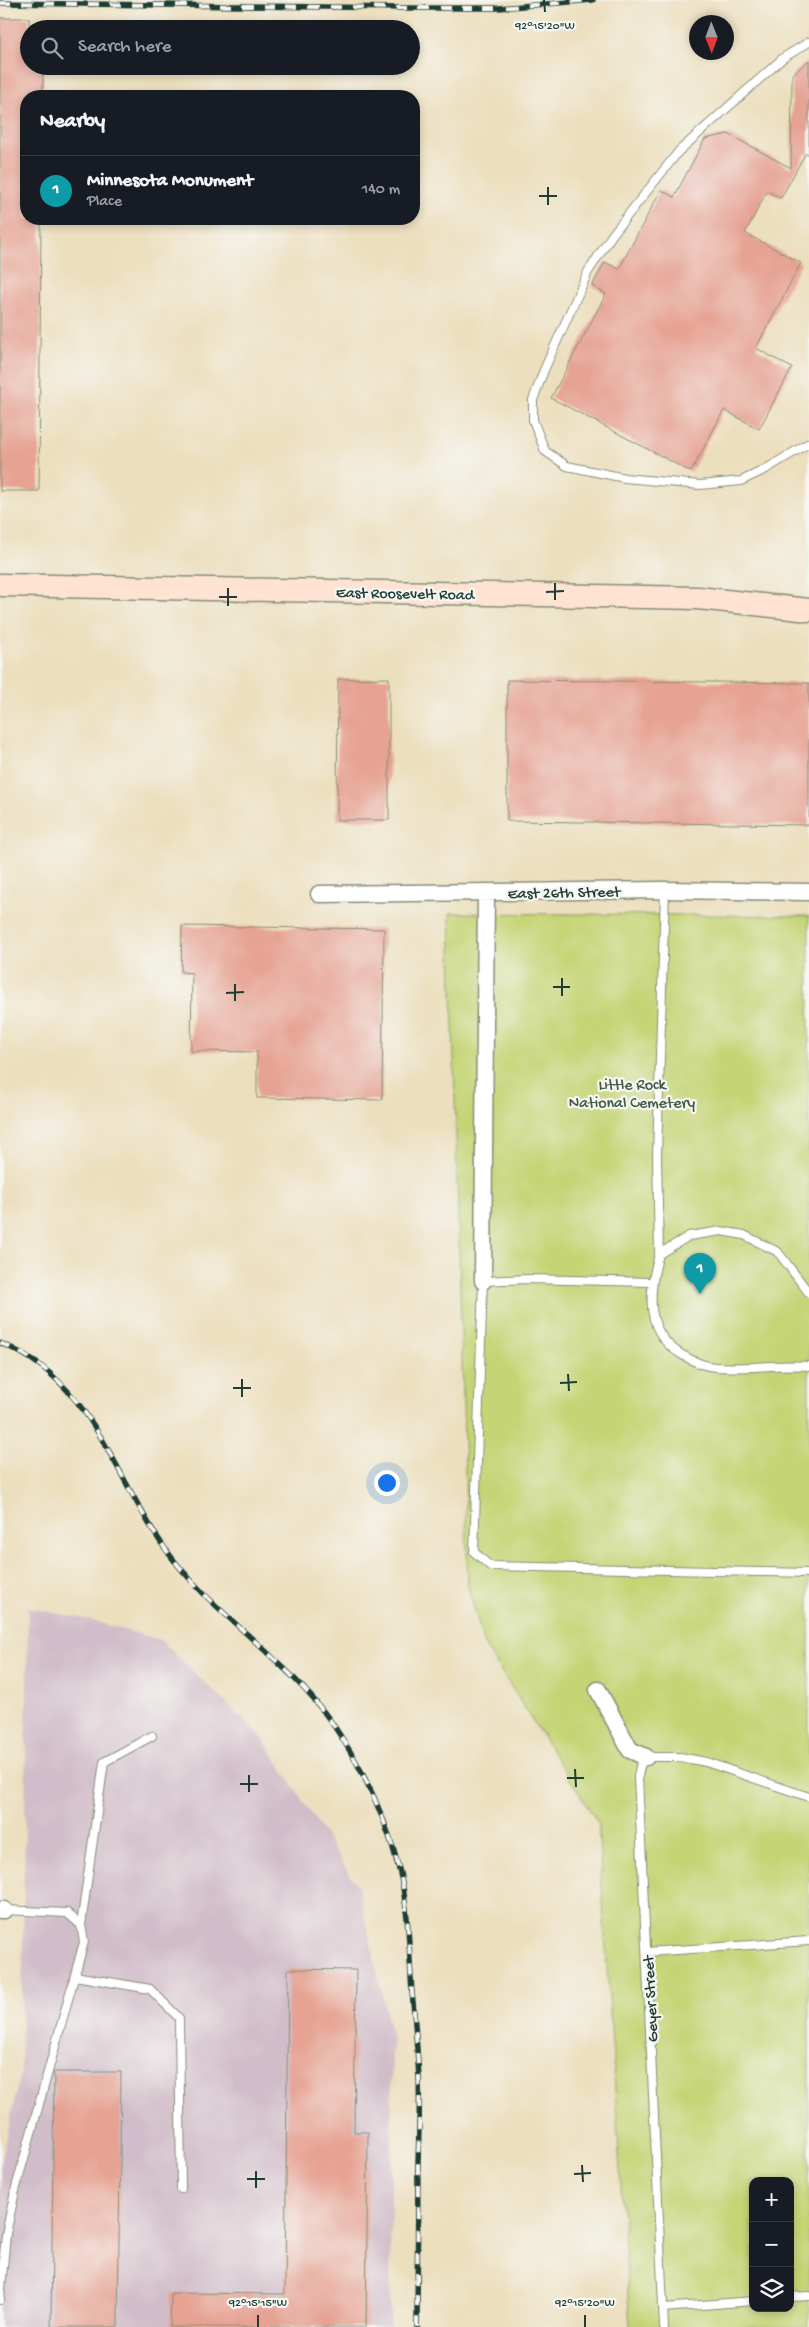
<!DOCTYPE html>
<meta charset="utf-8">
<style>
:root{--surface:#171b24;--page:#20242c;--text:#f1f3f6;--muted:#9ea1a6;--line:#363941;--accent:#c8321e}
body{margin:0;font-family:"Gochi Hand",sans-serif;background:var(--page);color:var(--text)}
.controls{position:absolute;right:15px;bottom:15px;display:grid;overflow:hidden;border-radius:10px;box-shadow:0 2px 8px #0003}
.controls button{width:45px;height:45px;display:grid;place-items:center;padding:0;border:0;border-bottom:1px solid var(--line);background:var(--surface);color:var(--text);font:25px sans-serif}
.compass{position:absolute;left:689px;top:15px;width:45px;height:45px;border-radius:50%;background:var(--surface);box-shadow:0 2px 8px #0003;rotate:179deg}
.you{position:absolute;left:386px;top:1482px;width:18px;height:18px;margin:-12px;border:4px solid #fff;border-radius:50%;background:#1a73e8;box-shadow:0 0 0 8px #1a73e833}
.badge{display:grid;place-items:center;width:32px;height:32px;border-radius:50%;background:var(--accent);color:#fff;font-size:16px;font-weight:700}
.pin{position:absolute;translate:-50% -41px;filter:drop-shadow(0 1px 2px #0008)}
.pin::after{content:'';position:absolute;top:26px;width:18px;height:15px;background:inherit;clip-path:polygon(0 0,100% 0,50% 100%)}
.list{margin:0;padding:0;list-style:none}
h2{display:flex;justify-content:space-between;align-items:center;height:65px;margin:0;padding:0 20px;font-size:21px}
h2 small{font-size:16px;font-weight:400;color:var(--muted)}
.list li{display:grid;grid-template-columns:32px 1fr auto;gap:15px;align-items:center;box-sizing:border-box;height:70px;padding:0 20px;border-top:1px solid var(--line)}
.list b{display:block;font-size:19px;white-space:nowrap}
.list p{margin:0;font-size:16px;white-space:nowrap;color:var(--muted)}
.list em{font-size:16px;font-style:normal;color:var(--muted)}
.icon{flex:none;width:28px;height:28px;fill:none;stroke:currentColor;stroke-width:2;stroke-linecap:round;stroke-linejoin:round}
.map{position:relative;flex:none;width:809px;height:2327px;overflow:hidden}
.search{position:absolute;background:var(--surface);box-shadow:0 2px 8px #0003;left:20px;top:20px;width:400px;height:55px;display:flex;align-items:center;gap:12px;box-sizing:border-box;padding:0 18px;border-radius:28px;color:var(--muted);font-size:19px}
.panel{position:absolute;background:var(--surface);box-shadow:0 2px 8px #0003;left:20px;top:90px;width:400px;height:135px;border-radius:20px}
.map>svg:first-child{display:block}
</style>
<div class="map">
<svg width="809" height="2327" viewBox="0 0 809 2327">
<rect width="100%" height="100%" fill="#f6f6f2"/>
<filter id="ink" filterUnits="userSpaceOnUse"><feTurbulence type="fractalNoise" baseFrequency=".02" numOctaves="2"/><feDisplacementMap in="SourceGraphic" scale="10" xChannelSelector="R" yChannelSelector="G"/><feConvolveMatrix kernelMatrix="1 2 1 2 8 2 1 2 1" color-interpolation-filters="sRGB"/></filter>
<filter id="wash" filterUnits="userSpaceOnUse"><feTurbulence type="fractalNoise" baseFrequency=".0096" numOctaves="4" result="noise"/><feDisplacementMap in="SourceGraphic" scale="20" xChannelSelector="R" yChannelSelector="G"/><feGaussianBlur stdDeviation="1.12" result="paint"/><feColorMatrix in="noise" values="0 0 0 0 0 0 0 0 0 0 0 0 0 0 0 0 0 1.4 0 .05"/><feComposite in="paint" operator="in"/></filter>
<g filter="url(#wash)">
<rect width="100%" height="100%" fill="#ecdfbe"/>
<path fill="#d1bdc9" d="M 28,1608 L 86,1619 L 160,1640 L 262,1737 L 358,1887 L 392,2038 L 390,2327 L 0,2327 L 0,2163 L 21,2071 Z"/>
<path fill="#c5d475" stroke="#728854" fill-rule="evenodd" d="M 450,913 L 809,916 L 809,2327 L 630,2327 L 598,1823 L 485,1646 L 468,1587 ZM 753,2181 L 790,2181 L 790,2308 L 753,2308 Z"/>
<g id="blocks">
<path fill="#e6a293" d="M 0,18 L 29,18 L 29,66 L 43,66 L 43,96 L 26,96 L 26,219 L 41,219 L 39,491 L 0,491 Z
M 809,60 L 809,154 L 805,154 L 781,198 L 767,191 L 745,233 L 801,263 L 756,348 L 792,368 L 759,429 L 724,410 L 691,472 L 551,398 L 606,294 L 592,286 L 605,262 L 619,269 L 661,190 L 674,197 L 705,139 L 728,134 L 791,168 L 792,75 Z
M 389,678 L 389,820 L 337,820 L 338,679 Z
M 507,680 L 809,683 L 809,825 L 507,821 Z
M 182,926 L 384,929 L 382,1100 L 257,1098 L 257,1052 L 191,1051 L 192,973 L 181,972 Z
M 288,1969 L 356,1970 L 354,2132 L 368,2132 L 366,2327 L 170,2327 L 171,2293 L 285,2294 Z
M 54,2072 L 121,2072 L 118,2327 L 51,2327 Z"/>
</g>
</g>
<g filter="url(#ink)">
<use href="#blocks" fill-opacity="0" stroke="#868e79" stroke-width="1"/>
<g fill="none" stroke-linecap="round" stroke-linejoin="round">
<defs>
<path id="service" d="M 809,42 L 783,58 L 679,151 L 612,235 L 588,272 L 544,370 L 533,400 L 533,420 L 545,451 L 567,466 L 625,478 L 700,485 L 741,481 L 766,469 L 809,443
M 659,1254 L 657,1156 L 665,890
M 651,1282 L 527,1279 L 483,1281 L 474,1552 L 490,1566 L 809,1573
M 809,1293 L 778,1252 L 744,1235 L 721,1231 L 689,1236 L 659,1254 C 648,1293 644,1334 684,1356 C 693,1361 705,1367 716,1367 C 747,1369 778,1364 809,1366
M 81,1925 L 104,1762 L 152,1736
M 647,1952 L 809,1941
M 75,1976 L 150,1989 L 179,2018 L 181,2189
M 790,2297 L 809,2296
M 0,2300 L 6,2234 L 15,2191 L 84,1942 L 81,1925 L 67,1913 L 4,1910
M 663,2308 L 753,2301
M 664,2327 L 638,1777 L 640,1766 L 646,1757 L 680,1757 L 706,1762 L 809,1797"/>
<path id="minor" d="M 319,894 L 665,890 L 809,892
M 483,1281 L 486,892
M 598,1690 L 630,1750 L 646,1757
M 0,1910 L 4,1910"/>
<path id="secondary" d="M 0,585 L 698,598 L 809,610"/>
</defs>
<use href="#service" stroke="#868e79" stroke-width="10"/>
<use href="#minor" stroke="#868e79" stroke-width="19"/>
<use href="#secondary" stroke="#868e79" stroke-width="25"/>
<use href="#service" stroke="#fff" stroke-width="8"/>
<use href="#minor" stroke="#fff" stroke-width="16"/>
<use href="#secondary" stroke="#fee3d2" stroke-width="22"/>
<defs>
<path id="rail" d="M 0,3 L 405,8 L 499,8 L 593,0
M 0,1343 C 92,1379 113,1475 164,1547 C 211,1614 285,1656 332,1723 C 363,1768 387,1820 400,1873 C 409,1912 409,1952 412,1992 C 415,2020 417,2048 419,2077 C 420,2105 419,2134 418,2162 C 418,2217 417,2272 417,2327"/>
</defs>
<use href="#rail" stroke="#1f3d34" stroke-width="5.5"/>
<use href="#rail" stroke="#f6f6f2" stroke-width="4" stroke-dasharray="11" stroke-linecap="butt"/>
</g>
</g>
<path fill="none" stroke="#1f3d34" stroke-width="2" d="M 544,0 L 545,12M 548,187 L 548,205M 539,196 L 557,196M 555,583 L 555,600M 228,588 L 228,606M 546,592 L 564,591M 219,597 L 237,597M 562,978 L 562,996M 235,984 L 235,1001M 553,987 L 570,987M 226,993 L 244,992M 568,1374 L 569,1391M 242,1379 L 242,1397M 560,1383 L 577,1382M 233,1388 L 251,1388M 575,1769 L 576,1787M 249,1775 L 249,1792M 567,1778 L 584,1778M 240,1784 L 258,1784M 582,2165 L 583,2182M 256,2171 L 256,2188M 574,2174 L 591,2173M 247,2179 L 265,2179M 258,2315 L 258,2327M 585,2315 L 585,2327"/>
<g text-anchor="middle" stroke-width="4.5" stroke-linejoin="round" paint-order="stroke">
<g font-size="16" fill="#1f3d34" stroke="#f6f6f2">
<text transform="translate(405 592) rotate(1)" y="6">East Roosevelt Road</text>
<text transform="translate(564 891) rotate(-1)" y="6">East 26th Street</text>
<text transform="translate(649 1999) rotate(-93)" y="6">Geyer Street</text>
</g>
<g font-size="16" fill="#405b41" stroke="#f6f6f2">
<text x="632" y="1089">Little Rock<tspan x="632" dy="18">National Cemetery</tspan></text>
</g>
</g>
<g font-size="12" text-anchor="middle" fill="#1f3d34" stroke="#f6f6f2" stroke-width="4.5" stroke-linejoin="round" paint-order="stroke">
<text x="545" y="29">92°15'20"W</text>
<text x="258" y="2306">92°15'15"W</text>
<text x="585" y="2306">92°15'20"W</text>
</g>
</svg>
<div class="controls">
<button>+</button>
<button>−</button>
<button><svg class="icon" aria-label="layers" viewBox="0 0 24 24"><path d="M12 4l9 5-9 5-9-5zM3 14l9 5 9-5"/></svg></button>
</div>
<svg class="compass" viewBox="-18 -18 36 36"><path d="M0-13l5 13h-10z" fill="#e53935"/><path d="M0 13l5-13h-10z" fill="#9ea1a6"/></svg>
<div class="you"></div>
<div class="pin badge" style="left:700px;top:1294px;background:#0f9aa8">1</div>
<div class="search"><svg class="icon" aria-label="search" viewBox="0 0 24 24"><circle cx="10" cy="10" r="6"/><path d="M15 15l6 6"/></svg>Search here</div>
<section class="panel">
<h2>Nearby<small></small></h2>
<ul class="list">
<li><span class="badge" style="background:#0f9aa8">1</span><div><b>Minnesota Monument</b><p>Place</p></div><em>140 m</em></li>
</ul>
</section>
</div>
